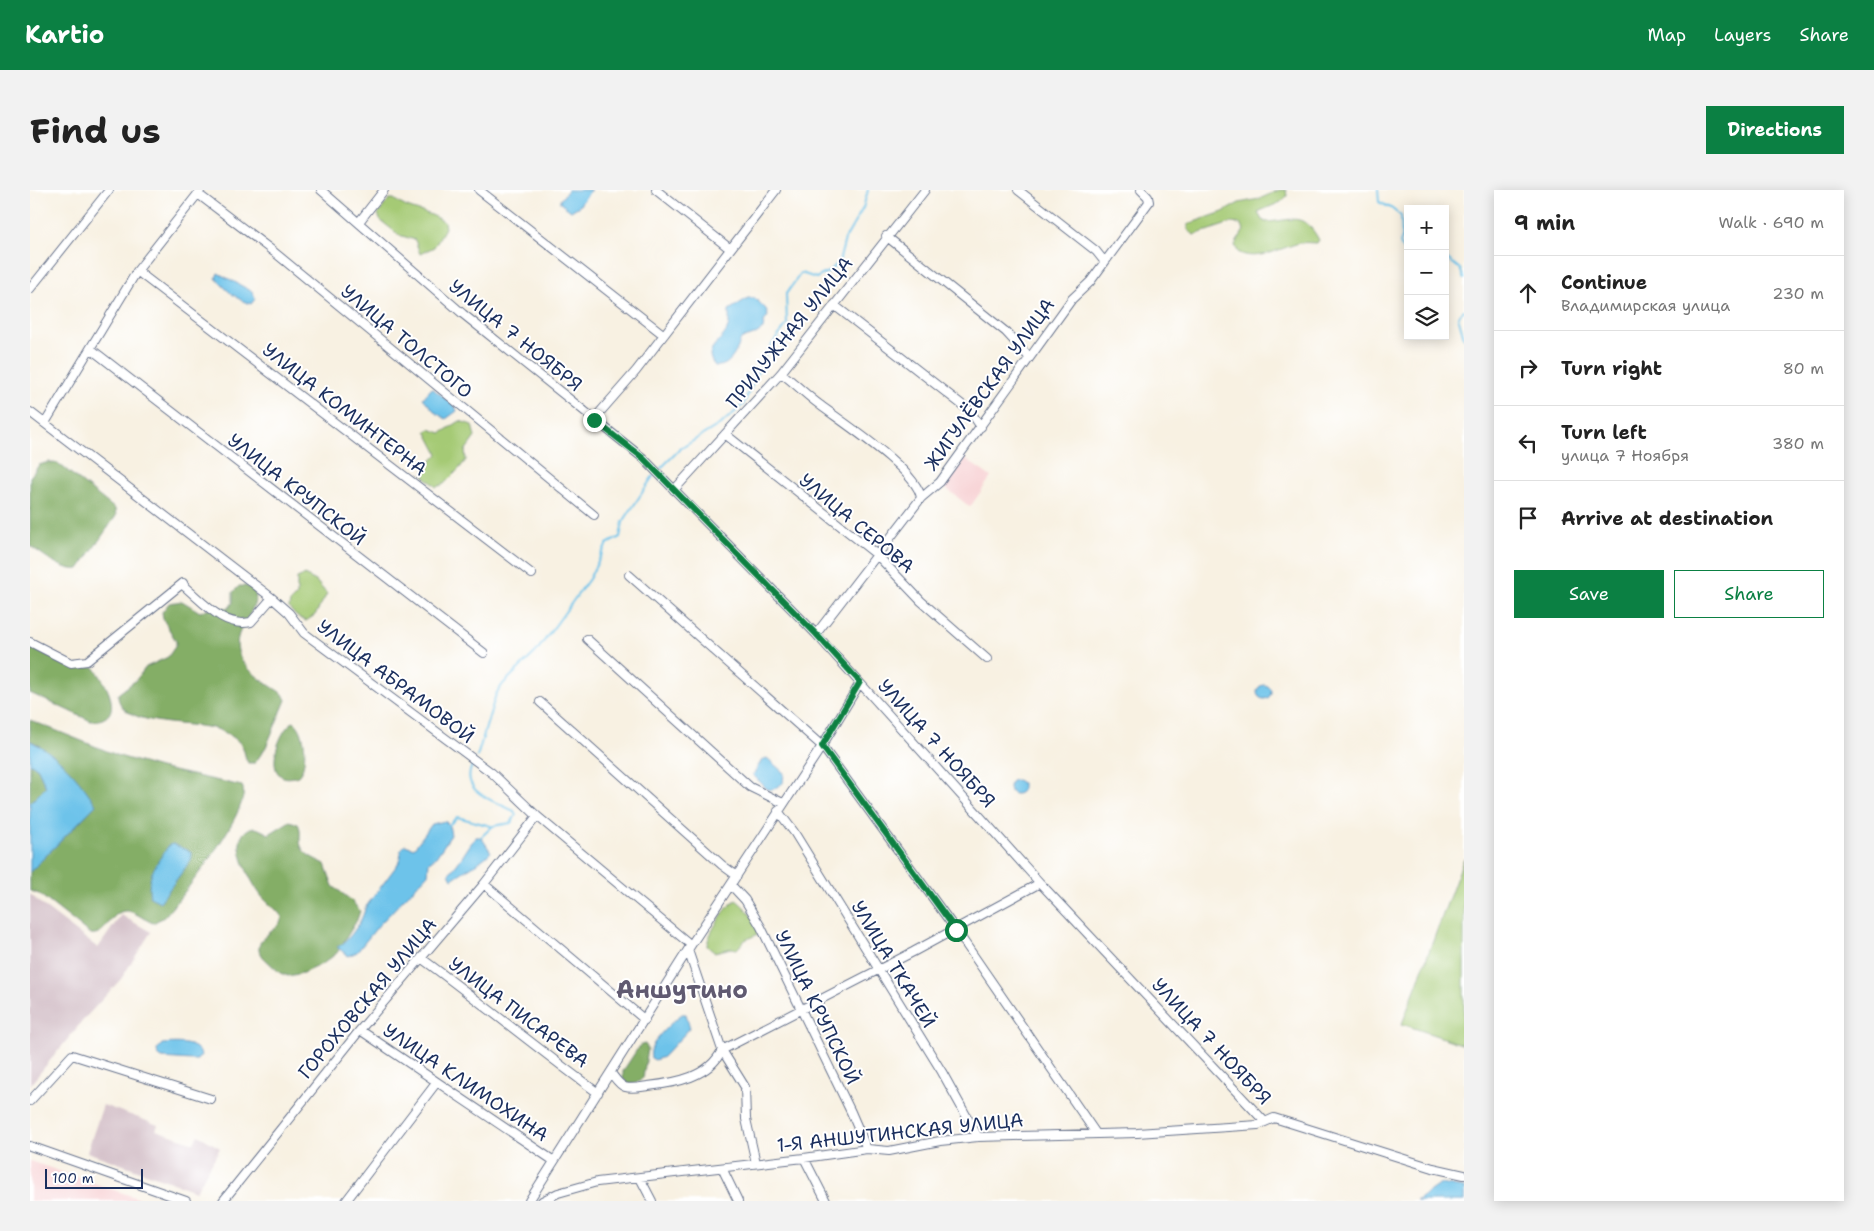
<!DOCTYPE html>
<meta charset="utf-8">
<style>
:root{--surface:#fff;--page:#f2f2f2;--text:#222;--muted:#767676;--line:#e0e0e0;--accent:#0b8043}
body{margin:0;font-family:"Shantell Sans",sans-serif;background:var(--page);color:var(--text)}
.controls{position:absolute;right:15px;top:15px;display:grid;overflow:hidden;border-radius:0px;box-shadow:0 2px 12px #0003}
.controls button{width:45px;height:45px;display:grid;place-items:center;padding:0;border:0;border-bottom:1px solid var(--line);background:var(--surface);color:var(--text);font:25px sans-serif}
.scale{position:absolute;left:15px;bottom:12px;width:98px;box-sizing:border-box;padding-left:5px;border:2px solid #1b2f5e;border-top:0;font-size:14px;line-height:18px;white-space:nowrap;color:#1b2f5e;-webkit-text-stroke:4px #fff;paint-order:stroke}
.stop{position:absolute;width:15px;height:15px;margin:-11px;border:4px solid #0b8043;border-radius:50%;background:#fff}
.stop.end{background:#0b8043;border-color:#fff;box-shadow:0 1px 5px #0008}
.list{margin:0;padding:0;list-style:none}
h2{display:flex;justify-content:space-between;align-items:center;height:65px;margin:0;padding:0 20px;font-size:21px}
h2 small{font-size:16px;font-weight:400;color:var(--muted)}
.list li{display:grid;grid-template-columns:32px 1fr auto;gap:15px;align-items:center;box-sizing:border-box;height:75px;padding:0 20px;border-top:1px solid var(--line)}
.list b{display:block;font-size:19px;white-space:nowrap}
.list p{margin:0;font-size:16px;white-space:nowrap;color:var(--muted)}
.list em{font-size:16px;font-style:normal;color:var(--muted)}
.actions{display:flex;gap:10px;padding:15px 20px}
.actions a{flex:1;padding:11px 0;border:1px solid var(--accent);border-radius:0px;text-align:center;font-size:18px;color:var(--accent)}
.actions .main{background:var(--accent);color:#fff}
.icon{flex:none;width:28px;height:28px;fill:none;stroke:currentColor;stroke-width:2;stroke-linecap:round;stroke-linejoin:round}
.map{position:relative;flex:none;width:1434px;height:1011px;overflow:hidden;border-radius:0px}
header{display:flex;align-items:center;gap:30px;box-sizing:border-box;height:70px;padding:0 25px;background:var(--accent);color:#fff}
header strong{font-size:24px}
nav{display:flex;gap:28px;margin-inline-start:auto;font-size:18px}
.intro{display:flex;align-items:center;justify-content:space-between;box-sizing:border-box;height:120px;padding:0 30px}
h1{margin:0;font-size:35px}
.button{padding:12px 22px;border-radius:0px;background:var(--accent);color:#fff;font-size:18px;font-weight:700}
main{display:flex;gap:30px;padding:0 30px}
aside{flex:1;background:var(--surface);border-radius:0px;box-shadow:0 2px 12px #0003}
.map>svg:first-child{display:block}
</style>
<header>
<strong>Kartio</strong>
<nav><a>Map</a><a>Layers</a><a>Share</a></nav>
</header>
<div class="intro"><h1>Find us</h1><a class="button">Directions</a></div>
<main>
<div class="map">
<svg width="1434" height="1011" viewBox="0 0 1434 1011">
<rect width="100%" height="100%" fill="#fff"/>
<filter id="ink" filterUnits="userSpaceOnUse"><feTurbulence type="fractalNoise" baseFrequency=".02" numOctaves="2"/><feDisplacementMap in="SourceGraphic" scale="10" xChannelSelector="R" yChannelSelector="G"/><feConvolveMatrix kernelMatrix="1 2 1 2 8 2 1 2 1" color-interpolation-filters="sRGB"/></filter>
<filter id="wash" filterUnits="userSpaceOnUse"><feTurbulence type="fractalNoise" baseFrequency=".0096" numOctaves="4" result="noise"/><feDisplacementMap in="SourceGraphic" scale="20" xChannelSelector="R" yChannelSelector="G"/><feGaussianBlur stdDeviation="1.12" result="paint"/><feColorMatrix in="noise" values="0 0 0 0 0 0 0 0 0 0 0 0 0 0 0 0 0 1.4 0 .05"/><feComposite in="paint" operator="in"/></filter>
<g filter="url(#wash)">
<rect width="100%" height="100%" fill="#f8f1e2"/>
<path fill="#f7cfd1" d="M 934,268 L 961,287 L 940,317 L 913,296 Z
M 0,971 L 116,1011 L 0,1011 Z"/>
<path fill="#d2bdc6" d="M 0,704 L 18,720 L 68,758 L 91,725 L 121,742 L 91,789 L 55,828 L 0,895 Z
M 73,915 L 128,935 L 126,940 L 164,953 L 168,945 L 190,958 L 166,1001 L 57,962 Z"/>
<path fill="#a5ca74" stroke="#607c69" d="M 1249,0 L 1256,0 L 1257,6 L 1251,12 L 1230,21 L 1228,23 L 1232,30 L 1236,32 C 1261,31 1273,20 1289,50 L 1287,53 C 1281,53 1276,52 1270,53 C 1252,57 1226,73 1208,62 L 1205,55 L 1214,40 L 1210,34 L 1201,33 L 1164,45 L 1158,40 L 1158,34 L 1193,22 L 1209,13 L 1229,9 Z
M 359,9 L 364,9 C 378,22 399,20 414,32 L 415,38 L 404,57 L 390,64 L 385,50 L 369,45 L 350,30 L 348,24 Z
M 430,231 L 442,235 L 445,247 L 435,261 L 436,270 L 429,279 L 414,294 L 406,297 L 394,286 L 395,278 L 408,264 L 396,241 L 400,239 L 411,243 Z
M 274,385 L 286,391 L 297,404 L 285,425 L 276,431 L 266,426 L 259,418 L 260,412 L 267,405 L 267,388 Z
M 1434,668 L 1434,855 L 1372,834 Z
M 706,710 C 716,717 728,732 728,744 L 715,750 L 707,759 L 702,758 L 684,762 L 677,756 C 677,745 696,716 706,710 Z"/>
<path fill="#84ae66" stroke="#506e62" d="M 19,272 L 29,274 L 85,319 L 86,326 L 49,379 C 33,382 13,364 0,356 L 0,287 L 9,275 Z
M 209,396 L 216,396 L 224,400 L 226,407 C 224,419 217,429 211,439 C 196,471 229,488 253,504 L 256,510 L 236,557 L 225,573 L 218,573 C 215,568 215,564 213,558 C 210,550 197,543 189,540 C 167,531 87,539 88,504 L 106,490 L 116,477 L 138,467 L 146,455 L 146,451 L 133,429 L 132,422 L 139,413 L 152,411 L 170,422 L 183,417 L 199,418 L 203,412 L 203,402 Z
M 0,457 L 46,478 L 64,477 C 76,493 98,530 61,531 L 0,503 Z
M 0,530 L 89,566 L 130,578 L 212,596 C 225,616 150,709 134,727 L 123,733 C 115,730 107,723 98,721 C 80,719 78,747 60,744 L 9,704 L 0,701 L 0,682 L 66,615 L 9,555 L 0,550 Z
M 264,532 C 277,541 278,577 268,586 C 228,599 249,536 264,532 Z
M 0,573 L 8,579 L 16,597 L 0,613 Z
M 260,631 L 268,634 C 271,639 270,644 270,650 C 270,664 284,668 295,674 L 303,696 L 322,711 L 330,721 L 327,730 L 307,763 L 294,773 L 273,783 L 258,786 L 250,783 L 233,767 L 229,760 C 228,744 249,742 252,727 C 247,719 239,715 233,708 C 223,696 202,658 213,644 C 222,633 228,639 239,644 Z
M 615,854 L 618,859 L 613,888 L 605,894 L 598,894 L 593,889 L 593,881 L 610,855 Z"/>
<path fill="#6dc3ea" stroke="#4479a4" d="M 538,0 L 561,0 L 549,16 L 541,21 L 530,13 L 530,10 Z
M 188,83 L 223,102 L 225,109 L 221,114 C 208,111 194,98 186,88 Z
M 718,108 L 725,108 L 736,119 L 738,126 L 734,132 L 733,139 L 724,145 L 711,149 C 707,161 700,178 685,176 C 671,159 691,153 697,140 C 700,133 699,127 699,120 Z
M 402,198 L 425,216 L 427,221 L 416,229 L 406,223 L 393,208 Z
M1227 502a7 7 0 1 1 14 0a7 7 0 1 1-14 0Z
M 0,551 C 28,564 50,589 66,615 L 0,682 L 0,613 L 16,597 L 8,579 L 0,573 Z
M 737,568 L 754,583 L 753,593 L 742,600 L 737,599 L 723,585 L 732,570 Z
M979 597a7 7 0 1 1 14 0a7 7 0 1 1-14 0Z
M 415,631 L 419,635 L 421,645 L 406,667 L 399,672 L 398,684 L 348,736 L 327,762 L 318,766 L 307,757 C 317,754 334,729 335,718 L 370,671 L 371,660 L 375,655 L 384,658 L 402,634 Z
M 446,647 L 451,647 L 461,662 C 449,674 436,679 422,689 L 419,683 C 430,673 436,659 446,647 Z
M 143,654 L 161,662 L 161,670 L 130,712 L 120,707 C 116,685 127,673 139,655 Z
M 652,824 L 656,824 L 660,838 L 633,867 L 625,870 L 621,868 C 617,853 641,833 652,824 Z
M 132,854 C 144,853 167,851 171,865 L 167,870 L 162,870 L 132,868 L 128,865 L 127,860 Z
M 1410,994 L 1434,998 L 1434,1011 L 1386,1011 Z"/>
<g fill="none" stroke-linecap="round" stroke-linejoin="round">
<path stroke="#6dc3ea" stroke-width="2" d="M 1348,0 L 1349,12 L 1361,18 L 1371,26 L 1372,48 L 1370,53 L 1373,60 L 1378,61
M 1415,67 L 1430,79 L 1434,89
M 1434,120 L 1428,126 L 1434,148
M 631,278 L 650,259 L 692,233 L 713,215 L 738,160 L 757,134 L 756,104 L 771,83 L 786,88 L 800,81 L 809,72 L 815,49 L 833,18 L 838,0
M 447,567 L 466,504 L 473,494 L 506,462 L 559,389 L 577,354 L 590,347 L 593,332 L 623,286
M 443,574 C 427,602 467,612 484,621 L 486,625 L 481,633 L 463,636 L 451,647
M 419,635 L 427,627 L 461,636"/>
</g>
</g>
<g filter="url(#ink)">
<g fill="none" stroke-linecap="round" stroke-linejoin="round">
<defs>
<path id="minor" d="M 291,0 L 433,124 L 613,268 L 786,444 L 1010,693 L 1235,932 L 1244,928 L 1403,978 L 1434,985
M 449,0 L 634,145
M 626,0 L 699,58
M 988,0 L 1066,61 L 1074,71
M 168,4 L 244,62 L 564,325
M 329,32 L 354,0
M 856,46 L 976,142 L 999,167
M 107,81 L 502,384
M 0,99 L 79,0
M 804,115 L 940,221 L 951,237
M 61,159 L 454,463
M 751,183 C 765,193 776,205 790,215 C 812,232 888,281 891,308
M 0,222 L 242,408 L 259,423 L 274,443 L 462,583 L 507,626 L 661,755
M 564,229 L 606,181 L 746,0
M 15,233 L 107,81 L 170,1
M 695,244 L 846,364 L 891,411 L 957,469
M 644,300 L 751,183 L 895,0
M 599,385 L 792,556 L 926,740 L 1065,942
M 786,444 L 891,308 L 910,292 L 1042,109 L 1060,92 L 1119,12 L 1118,7 L 1111,0
M 557,449 L 720,597 L 753,613
M 0,452 L 41,473 L 57,471 L 153,393 L 155,397 C 174,413 194,438 221,432 L 242,408
M 510,512 L 692,675 L 707,686
M 748,621 L 764,642 L 912,882 L 948,947
M 454,694 L 615,830
M 701,695 L 715,710 L 731,737 L 821,922 L 837,959
M 658,760 L 692,860 L 715,897 L 716,929 L 726,973
M 391,768 C 451,812 508,859 568,903
M 330,840 L 524,971
M 581,883 C 585,888 589,895 595,897 C 602,899 611,897 618,896 C 646,893 679,887 692,860 L 883,762 L 1010,693
M 0,911 L 42,865 L 181,909
M 0,956 L 156,1011
M 774,968 L 796,1011
M 692,978 L 708,1011
M 610,988 L 622,1011
M 193,1011 L 330,840 L 454,694 L 507,626
M 316,1011 L 407,892
M 499,1011 L 661,755 L 792,556 L 830,493
M 512,1011 L 528,1003 L 567,992 L 774,968 L 837,959 L 859,961 L 910,951 L 948,947 L 1107,943 L 1228,935 L 1235,932"/>
</defs>
<use href="#minor" stroke="#68738c" stroke-width="10"/>
<use href="#minor" stroke="#fff" stroke-width="8"/>
</g>
</g>
<g fill="none" stroke-linecap="round" stroke-linejoin="round" filter="url(#ink)">
<path stroke="#0b8043" stroke-width="6" d="M 564,230 L 613,268 L 786,444 L 830,492 L 792,556 L 926,740"/>
</g>
<g text-anchor="middle" stroke-width="4" stroke-linejoin="round" paint-order="stroke">
<g font-size="19" fill="#1b2f5e" stroke="#fff">
<text transform="translate(759 142) rotate(-51)" y="7">ПРИЛУЖНАЯ УЛИЦА</text>
<text transform="translate(486 145) rotate(39)" y="7">УЛИЦА 7 НОЯБРЯ</text>
<text transform="translate(377 151) rotate(40)" y="7">УЛИЦА ТОЛСТОГО</text>
<text transform="translate(959 194) rotate(-54)" y="7">ЖИГУЛЁВСКАЯ УЛИЦА</text>
<text transform="translate(315 219) rotate(38)" y="7">УЛИЦА КОМИНТЕРНА</text>
<text transform="translate(267 299) rotate(38)" y="7">УЛИЦА КРУПСКОЙ</text>
<text transform="translate(827 333) rotate(40)" y="7">УЛИЦА СЕРОВА</text>
<text transform="translate(366 491) rotate(37)" y="7">УЛИЦА АБРАМОВОЙ</text>
<text transform="translate(907 553) rotate(48)" y="7">УЛИЦА 7 НОЯБРЯ</text>
<text transform="translate(864 774) rotate(59)" y="7">УЛИЦА ТКАЧЕЙ</text>
<text transform="translate(337 808) rotate(-50)" y="7">ГОРОХОВСКАЯ УЛИЦА</text>
<text transform="translate(788 817) rotate(64)" y="7">УЛИЦА КРУПСКОЙ</text>
<text transform="translate(489 822) rotate(37)" y="7">УЛИЦА ПИСАРЕВА</text>
<text transform="translate(1182 851) rotate(47)" y="7">УЛИЦА 7 НОЯБРЯ</text>
<text transform="translate(436 892) rotate(34)" y="7">УЛИЦА КЛИМОХИНА</text>
<text transform="translate(870 942) rotate(-6)" y="7">1-Я АНШУТИНСКАЯ УЛИЦА</text>
</g>
<g font-size="24" font-weight="bold" fill="#605a71" stroke="#fff">
<text x="652" y="808">Аншутино</text>
</g>
</g>
</svg>
<div class="controls">
<button>+</button>
<button>−</button>
<button><svg class="icon" aria-label="layers" viewBox="0 0 24 24"><path d="M12 4l9 5-9 5-9-5zM3 14l9 5 9-5"/></svg></button>
</div>
<div class="scale">100 m</div>
<div class="stop" style="left:926px;top:740px"></div>
<div class="stop end" style="left:564px;top:230px"></div>
</div>
<aside>
<h2>9 min<small>Walk · 690 m</small></h2>
<ul class="list">
<li><svg class="icon" aria-label="ahead" viewBox="0 0 24 24"><path d="M12 20V5M6 11l6-6 6 6"/></svg><div><b>Continue</b><p>Владимирская улица</p></div><em>230 m</em></li>
<li><svg class="icon" aria-label="right" viewBox="0 0 24 24"><path d="M7 20v-9h11M14 6l5 5-5 5"/></svg><div><b>Turn right</b></div><em>80 m</em></li>
<li><svg class="icon" aria-label="left" viewBox="0 0 24 24"><path d="M17 20v-9H6M10 6l-5 5 5 5"/></svg><div><b>Turn left</b><p>улица 7 Ноября</p></div><em>380 m</em></li>
<li><svg class="icon" aria-label="arrive" viewBox="0 0 24 24"><path d="M6 21V4h12l-3 4 3 4H6"/></svg><div><b>Arrive at destination</b></div></li>
</ul>
<div class="actions"><a class="main">Save</a><a>Share</a></div>
</aside>
</main>
